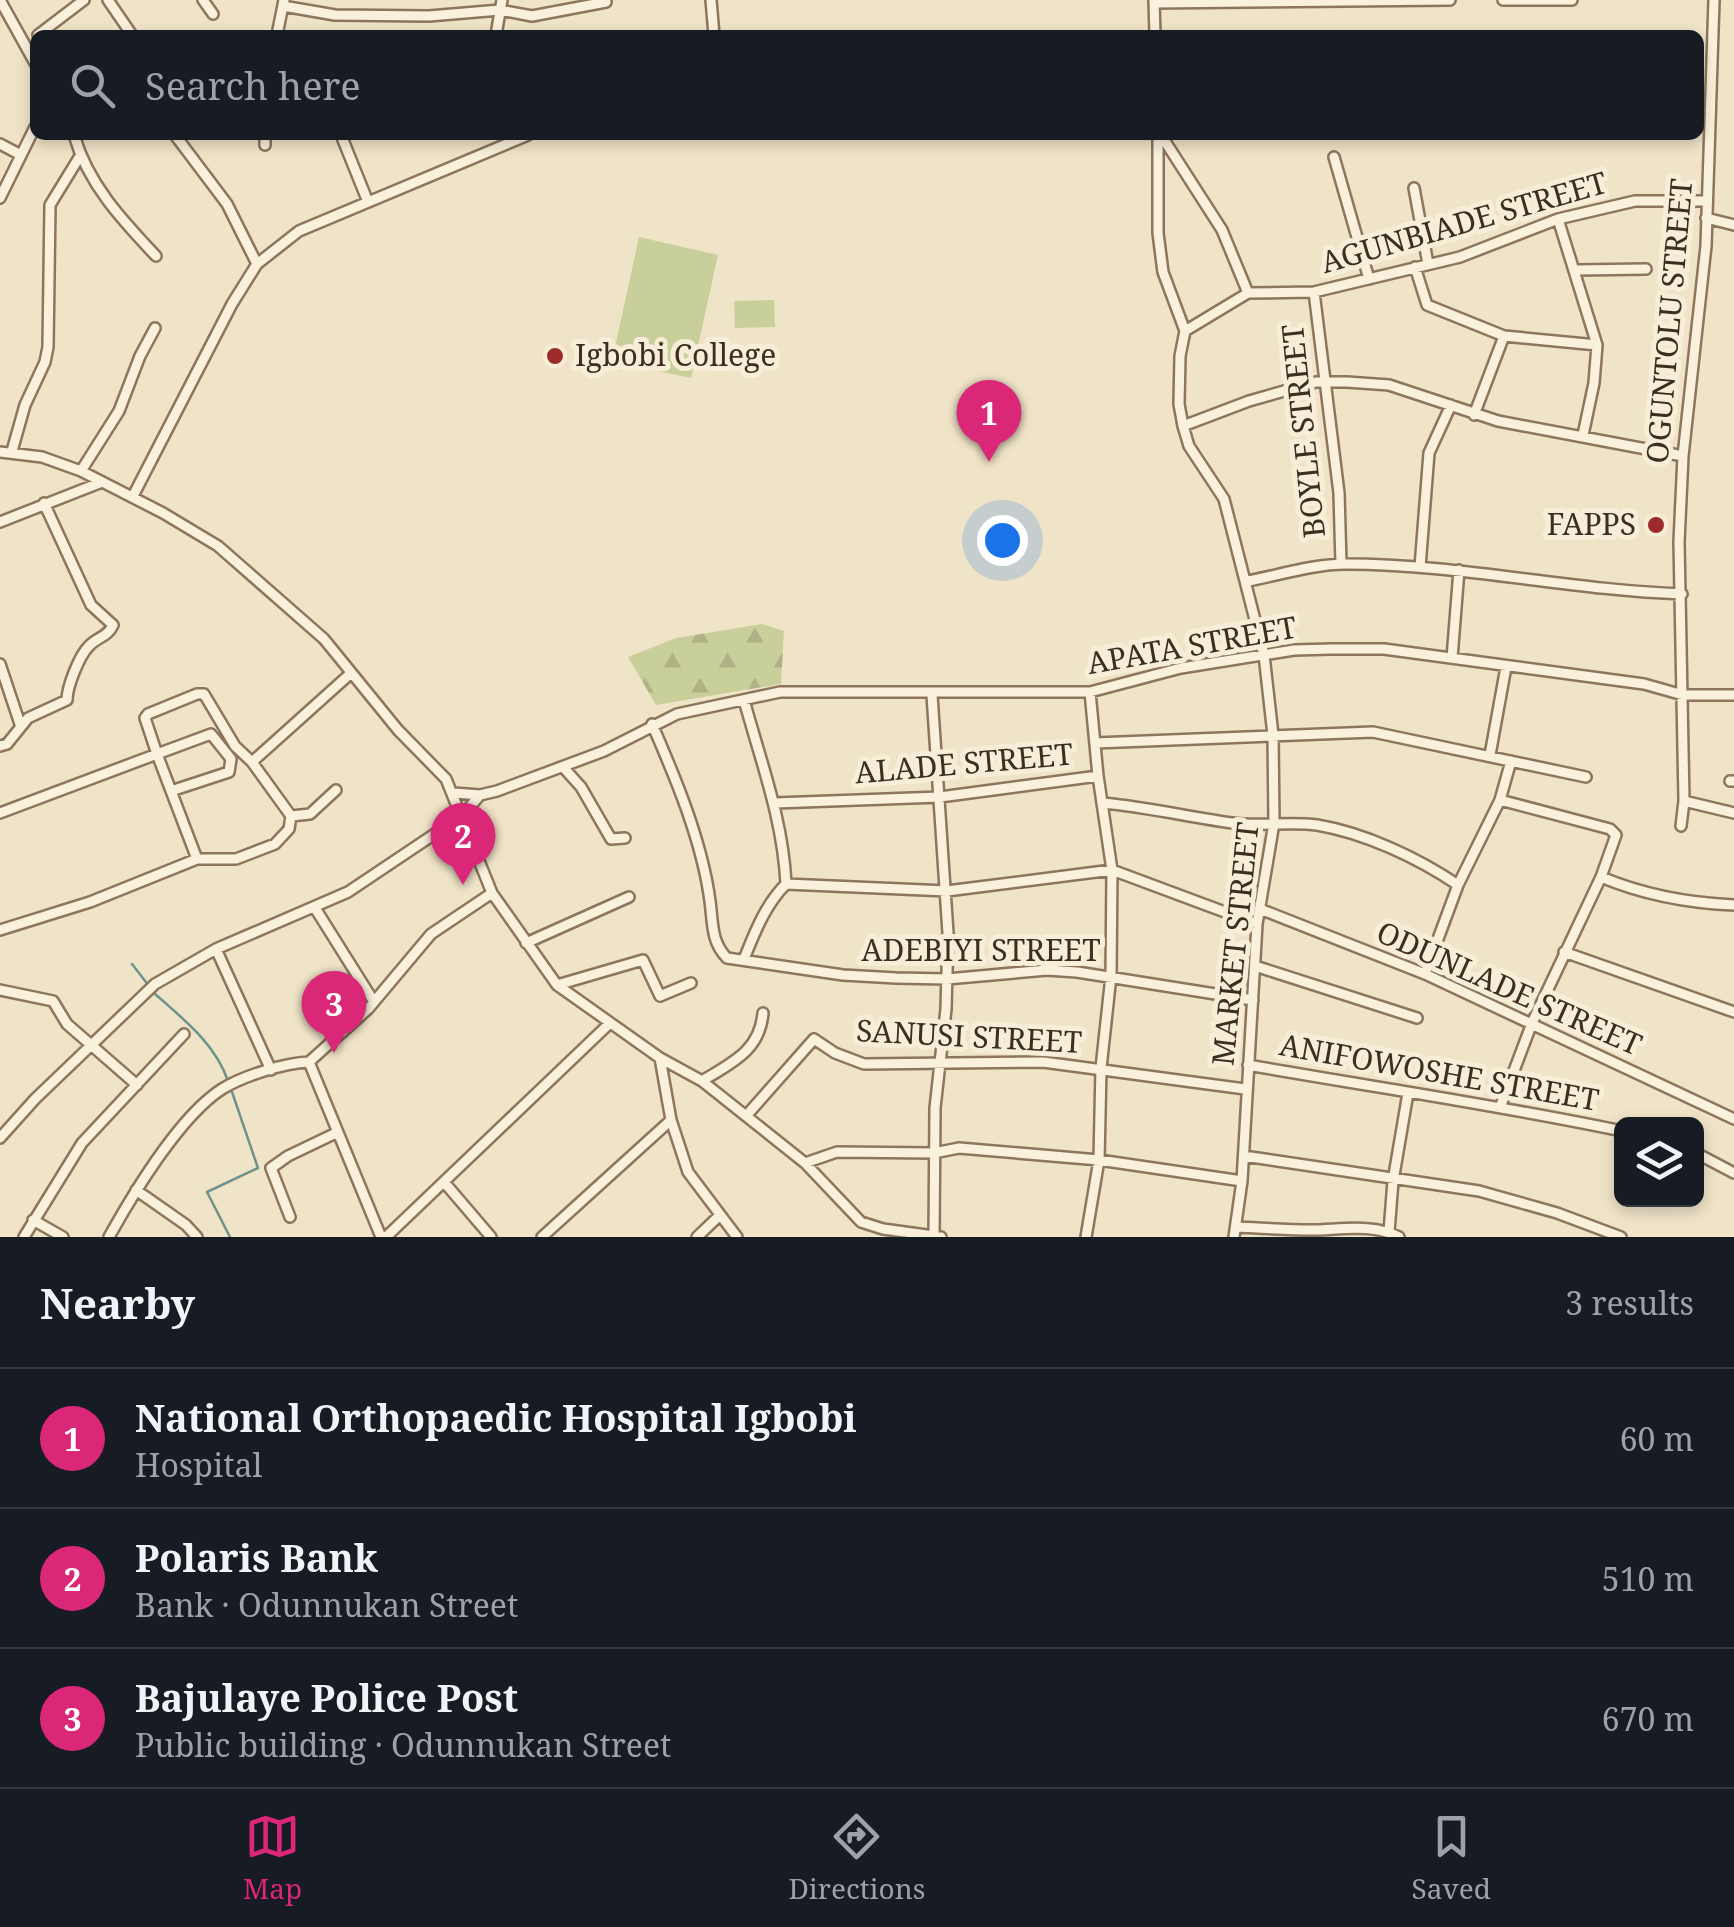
<!DOCTYPE html>
<meta charset="utf-8">
<style>
:root{--surface:#171b24;--page:#20242c;--text:#f1f3f6;--muted:#9ea1a6;--line:#363941;--accent:#db2777}
body{margin:0;font-family:"Noto Serif",serif;background:var(--page);color:var(--text)}
.controls{position:absolute;right:30px;bottom:30px;display:grid;overflow:hidden;border-radius:15px;box-shadow:0 5px 15px #0003}
.controls button{width:90px;height:90px;display:grid;place-items:center;padding:0;border:0;border-bottom:2px solid var(--line);background:var(--surface);color:var(--text);font:50px sans-serif}
.you{position:absolute;left:1002px;top:540px;width:35px;height:35px;margin:-25px;border:8px solid #fff;border-radius:50%;background:#1a73e8;box-shadow:0 0 0 15px #1a73e833}
.badge{display:grid;place-items:center;width:65px;height:65px;border-radius:50%;background:var(--accent);color:#fff;font-size:32px;font-weight:700}
.pin{position:absolute;translate:-50% -82px;filter:drop-shadow(0 2px 5px #0008)}
.pin::after{content:'';position:absolute;top:52px;width:35px;height:30px;background:inherit;clip-path:polygon(0 0,100% 0,50% 100%)}
.list{margin:0;padding:0;list-style:none}
h2{display:flex;justify-content:space-between;align-items:center;height:130px;margin:0;padding:0 40px;font-size:42px}
h2 small{font-size:32px;font-weight:400;color:var(--muted)}
.list li{display:grid;grid-template-columns:65px 1fr auto;gap:30px;align-items:center;box-sizing:border-box;height:140px;padding:0 40px;border-top:2px solid var(--line)}
.list b{display:block;font-size:38px;white-space:nowrap}
.list p{margin:0;font-size:32px;white-space:nowrap;color:var(--muted)}
.list em{font-size:32px;font-style:normal;color:var(--muted)}
.icon{flex:none;width:55px;height:55px;fill:none;stroke:currentColor;stroke-width:2;stroke-linecap:round;stroke-linejoin:round}
.map{position:relative;flex:none;width:1734px;height:1237px;overflow:hidden}
.search{position:absolute;background:var(--surface);box-shadow:0 5px 15px #0003;left:30px;right:30px;top:30px;height:110px;display:flex;align-items:center;gap:25px;box-sizing:border-box;padding:0 35px;border-radius:15px;color:var(--muted);font-size:38px}
.sheet{height:550px;background:var(--surface)}
nav{display:flex;justify-content:space-around;align-items:center;box-sizing:border-box;height:140px;border-top:2px solid var(--line);background:var(--surface);font-size:28px;color:var(--muted)}
nav a{display:grid;justify-items:center;gap:5px}
nav .on{color:var(--accent)}
.map>svg:first-child{display:block}
</style>
<div class="map">
<svg width="1734" height="1237" viewBox="0 0 1734 1237">
<defs>
<pattern id="forest-firs" width="22" height="20" patternUnits="userSpaceOnUse" patternTransform="scale(2.5)"><rect width="22" height="20" fill="#c9cf9b"/><path d="M5 1l3.5 6h-7zM16 11l3.5 6h-7z" fill="#aeb285"/></pattern>
</defs>
<rect width="100%" height="100%" fill="#f0e4c8"/>
<path fill="url(#forest-firs)" d="M 762,624 L 784,631 L 781,684 L 656,705 L 628,657 L 676,638 Z"/>
<path fill="#c9cf9b" d="M 639,237 L 718,255 L 691,378 L 612,361 Z
M 774,300 L 775,327 L 735,328 L 734,301 Z"/>
<g fill="none" stroke-linecap="round" stroke-linejoin="round">
<path stroke="#6f938a" stroke-width="2.5" d="M 132,964 L 149,986
M 154,993 C 183,1019 215,1043 228,1081
M 230,1237 L 207,1192 L 258,1168 L 231,1089"/>
<defs>
<path id="minor" d="M 0,0 L 35,63
M 108,0 L 132,35
M 203,0 L 213,14
M 711,0 L 714,35
M 1154,0 L 1155,35
M 1503,0 L 1572,0
M 1154,3 L 1450,0
M 283,6 L 335,15 L 429,16 L 500,10 L 532,16 L 606,2
M 38,35 L 84,0
M 277,35 L 284,0
M 496,35 L 502,0
M 74,135 C 88,184 122,220 156,256
M 175,135 L 227,204 L 257,264
M 341,135 L 368,202
M 1158,135 L 1158,233 L 1163,272 L 1185,331 L 1180,356 L 1179,404 L 1183,426 L 1189,446 L 1224,499 L 1264,655 L 1273,735 L 1274,823 L 1257,924 L 1242,1181 L 1234,1237
M 1161,135 L 1222,230 L 1248,293
M 0,144 L 19,154
M 265,145 L 265,135
M 1334,157 L 1369,279
M 1414,188 L 1428,264
M 0,198 L 35,127
M 1706,218 L 1734,225
M 1558,219 L 1597,345 L 1594,383 L 1583,435
M 1415,267 L 1427,305 L 1504,336
M 1577,270 L 1646,269
M 1314,292 L 1339,493 L 1341,564
M 1185,331 L 1248,293 L 1314,292 L 1460,257 L 1558,219 L 1635,201 L 1707,201
M 1474,415 L 1504,336 L 1597,345
M 1183,426 L 1249,401 L 1316,382 L 1347,382 L 1389,385 L 1498,421 L 1683,456
M 12,451 L 25,405 L 45,362 L 48,347 L 50,205 L 80,156
M 0,452 L 42,457 L 81,471 L 163,513 L 218,546 L 324,639 L 398,730 L 446,779 L 492,893 L 557,985 L 660,1058 L 671,1120 L 688,1172 L 737,1237
M 81,471 L 119,411 L 140,356 L 155,328
M 133,496 L 232,304 L 257,264 L 299,231 L 528,135
M 0,522 L 102,482
M 1420,567 L 1429,453 L 1451,405
M 1248,581 C 1279,575 1314,564 1346,564 C 1459,564 1569,590 1682,594
M 1452,658 L 1459,570
M 0,664 L 20,724
M 932,695 L 948,933 L 946,1009 L 935,1108 L 934,1237
M 652,724 C 676,779 702,841 710,901 C 713,923 711,942 727,958 L 843,975 L 896,978 L 947,979 L 1047,970 L 1077,972 L 1253,1000
M 1095,743 L 1373,732 L 1586,777
M 0,746 L 7,744 L 28,718 L 67,700 C 67,687 79,656 89,646 C 97,637 108,637 113,625 L 91,605 L 44,503
M 1490,755 L 1506,667
M 563,767 L 581,787 L 611,839 L 625,838
M 1730,781 L 1734,781
M 171,791 L 229,772 L 231,759 L 211,734 L 157,754 L 197,859
M 454,793 L 480,795 L 497,791 L 604,751 L 677,714 L 780,692 L 1090,692 L 1181,668 L 1294,650 L 1332,649 L 1384,649 L 1644,684 L 1683,695 L 1734,695
M 1500,800 L 1610,829 L 1616,835 L 1601,877 L 1532,1023 L 1501,1105
M 1684,801 L 1734,813
M 775,803 L 940,797 L 1098,776
M 1103,803 C 1147,807 1189,817 1232,823 C 1260,827 1289,821 1317,825 C 1365,833 1418,858 1458,885
M 0,813 L 157,754 L 145,718 L 148,714 L 197,694 L 204,694 L 235,746 L 252,762
M 291,816 L 310,814 L 336,790
M 1681,826 L 1684,801 L 1679,542 L 1683,456 L 1706,246 L 1714,0
M 1601,877 C 1644,895 1687,903 1734,905
M 786,884 L 947,891 L 1112,870 L 1257,924
M 315,908 L 374,1002
M 1260,909 L 1425,974 L 1734,1119
M 0,930 L 90,902 L 197,859 L 236,859 L 275,844 L 289,829 L 291,816 L 252,762 L 350,674
M 526,943 L 629,897
M 216,949 L 271,1070
M 1564,952 L 1734,1012
M 744,959 C 755,932 765,905 786,884 C 783,820 761,762 744,700
M 1255,966 L 1417,1018
M 1425,974 L 1458,885 L 1500,800 L 1511,761
M 557,985 L 643,960 L 660,996 L 691,983
M 0,990 L 53,1001 L 67,1024 L 137,1085
M 660,1058 L 702,1081 L 805,1163 L 861,1222 L 883,1229 L 941,1237
M 309,1062 L 381,1237
M 1248,1065 C 1373,1087 1498,1105 1622,1131
M 702,1081 C 731,1063 760,1051 763,1013
M 746,1116 L 814,1039 L 835,1053 L 864,1064 L 1043,1062 L 1245,1089
M 0,1138 L 35,1099 L 155,984 L 216,949 L 348,892 L 463,815 L 480,795
M 1696,1153 L 1734,1173
M 1244,1156 L 1479,1191 L 1557,1213 L 1621,1237
M 805,1163 L 837,1152 L 934,1153 L 959,1148 L 1099,1160 L 1242,1181
M 444,1182 L 491,1237
M 136,1190 L 186,1225 L 197,1237
M 290,1217 L 271,1168 L 288,1156 L 336,1133
M 33,1220 L 63,1237
M 1236,1227 C 1261,1228 1286,1230 1310,1230 C 1339,1230 1373,1223 1399,1237
M 1389,1232 L 1393,1181 L 1408,1093
M 24,1237 L 82,1143 L 184,1034
M 109,1237 C 133,1194 180,1116 222,1089 C 243,1076 284,1063 309,1062 L 368,1009 L 431,934 L 492,893
M 386,1237 L 610,1023
M 542,1237 L 671,1120
M 697,1237 L 720,1215
M 1086,1237 L 1099,1160 L 1101,1068 L 1111,976 L 1112,870 L 1098,776 L 1090,692"/>
</defs>
<use href="#minor" stroke="#8d765c" stroke-width="14"/>
<use href="#minor" stroke="#faf1dc" stroke-width="9"/>
</g>
<g fill="#9e2a2b" stroke="#f7eed8" stroke-width="4">
<circle cx="555" cy="356" r="10"/>
<circle cx="1656" cy="525" r="10"/>
</g>
<g text-anchor="middle" stroke-width="10" stroke-linejoin="round" paint-order="stroke">
<g font-size="30" fill="#3d2e20" stroke="#f7eed8">
<text transform="translate(1464 223) rotate(-16)" y="10">AGUNBIADE STREET</text>
<text transform="translate(1670 321) rotate(-85)" y="10">OGUNTOLU STREET</text>
<text transform="translate(1304 431) rotate(-96)" y="10">BOYLE STREET</text>
<text transform="translate(1192 646) rotate(-10)" y="10">APATA STREET</text>
<text transform="translate(964 764) rotate(-5)" y="10">ALADE STREET</text>
<text transform="translate(1236 944) rotate(-84)" y="10">MARKET STREET</text>
<text x="981" y="961">ADEBIYI STREET</text>
<text transform="translate(1509 989) rotate(24)" y="10">ODUNLADE STREET</text>
<text transform="translate(969 1037) rotate(3)" y="10">SANUSI STREET</text>
<text transform="translate(1439 1073) rotate(10)" y="10">ANIFOWOSHE STREET</text>
</g>
<g font-size="30" fill="#3d2e20" stroke="#f7eed8" text-anchor="start">
<text x="575" y="366">Igbobi College</text>
<text x="1636" y="535" text-anchor="end">FAPPS</text>
</g>
</g>
</svg>
<div class="controls">
<button><svg class="icon" aria-label="layers" viewBox="0 0 24 24"><path d="M12 4l9 5-9 5-9-5zM3 14l9 5 9-5"/></svg></button>
</div>
<div class="you"></div>
<div class="pin badge" style="left:989px;top:462px">1</div>
<div class="pin badge" style="left:463px;top:885px">2</div>
<div class="pin badge" style="left:334px;top:1053px">3</div>
<div class="search"><svg class="icon" aria-label="search" viewBox="0 0 24 24"><circle cx="10" cy="10" r="6"/><path d="M15 15l6 6"/></svg>Search here</div>
</div>
<section class="sheet">
<h2>Nearby<small>3 results</small></h2>
<ul class="list">
<li><span class="badge">1</span><div><b>National Orthopaedic Hospital Igbobi</b><p>Hospital</p></div><em>60 m</em></li>
<li><span class="badge">2</span><div><b>Polaris Bank</b><p>Bank · Odunnukan Street</p></div><em>510 m</em></li>
<li><span class="badge">3</span><div><b>Bajulaye Police Post</b><p>Public building · Odunnukan Street</p></div><em>670 m</em></li>
</ul>
</section>
<nav>
<a class="on"><svg class="icon" aria-label="map" viewBox="0 0 24 24"><path d="M3 6l6-2 6 2 6-2v14l-6 2-6-2-6 2zM9 4v14M15 6v14"/></svg>Map</a>
<a><svg class="icon" aria-label="directions" viewBox="0 0 24 24"><path d="M12 3l9 9-9 9-9-9zM9 14v-3h6M13 9l2 2-2 2"/></svg>Directions</a>
<a><svg class="icon" aria-label="saved" viewBox="0 0 24 24"><path d="M7 4h10v16l-5-4-5 4z"/></svg>Saved</a>
</nav>
